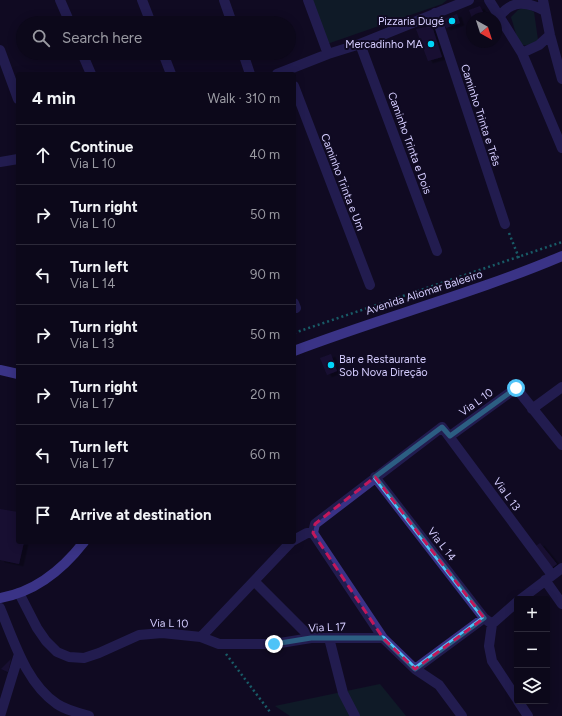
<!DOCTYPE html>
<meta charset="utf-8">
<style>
:root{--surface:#0c081a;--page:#151123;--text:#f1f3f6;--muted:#9a9aa2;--line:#2c2939}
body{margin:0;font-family:Figtree,sans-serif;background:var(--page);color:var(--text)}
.controls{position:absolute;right:12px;bottom:12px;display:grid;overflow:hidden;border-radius:4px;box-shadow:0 2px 10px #0003}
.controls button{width:36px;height:36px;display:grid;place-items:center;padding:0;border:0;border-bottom:1px solid var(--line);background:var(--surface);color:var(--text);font:20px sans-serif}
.compass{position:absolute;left:466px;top:12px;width:36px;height:36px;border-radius:50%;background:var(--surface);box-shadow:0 2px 10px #0003;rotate:141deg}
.stop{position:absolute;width:12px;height:12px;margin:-9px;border:3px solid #4fc3f7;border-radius:50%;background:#fff}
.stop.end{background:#4fc3f7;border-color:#fff;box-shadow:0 1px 4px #0008}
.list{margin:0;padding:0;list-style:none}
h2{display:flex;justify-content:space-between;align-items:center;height:52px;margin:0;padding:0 16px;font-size:17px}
h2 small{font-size:13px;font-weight:400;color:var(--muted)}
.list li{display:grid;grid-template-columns:26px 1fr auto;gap:12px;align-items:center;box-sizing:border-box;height:60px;padding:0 16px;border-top:1px solid var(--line)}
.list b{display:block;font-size:15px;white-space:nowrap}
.list p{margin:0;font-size:13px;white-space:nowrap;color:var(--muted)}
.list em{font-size:13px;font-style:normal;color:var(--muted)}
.icon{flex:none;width:22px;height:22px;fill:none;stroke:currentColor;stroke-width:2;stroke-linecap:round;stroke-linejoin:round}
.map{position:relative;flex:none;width:562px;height:716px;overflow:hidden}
.search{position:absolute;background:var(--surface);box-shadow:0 2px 10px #0003;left:16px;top:16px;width:280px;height:44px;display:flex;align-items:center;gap:10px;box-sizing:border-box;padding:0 14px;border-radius:22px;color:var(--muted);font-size:15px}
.panel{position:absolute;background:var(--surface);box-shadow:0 2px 10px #0003;left:16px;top:72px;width:280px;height:472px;border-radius:4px}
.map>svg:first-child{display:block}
</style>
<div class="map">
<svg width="562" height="716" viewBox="0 0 562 716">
<defs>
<filter id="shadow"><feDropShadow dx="4.5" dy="2.5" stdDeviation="0" flood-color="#0009"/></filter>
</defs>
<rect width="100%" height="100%" fill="#100b23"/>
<path fill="#0e2d2d" d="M 312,0 L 447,0 L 442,4 L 327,44 Z
M 525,7 L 534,12 L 538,40 C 531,44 527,47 519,44 L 511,17 L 518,10 Z
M 380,684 L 406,716 L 290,716 L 275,706 Z"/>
<path fill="#211645" filter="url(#shadow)" d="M 480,6 L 486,18 L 472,18 L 469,10 Z
M 457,14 L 460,23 L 446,28 L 442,20 Z
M 432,26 L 442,57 L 428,61 L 416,29 Z
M 331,354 L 337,371 L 327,375 L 320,358 Z
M 0,509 L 18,512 L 18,542 L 24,542 L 19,564 L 0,560 Z
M 540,543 L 557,564 L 550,569 L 533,548 Z
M 11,659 L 8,672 L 1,669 Z"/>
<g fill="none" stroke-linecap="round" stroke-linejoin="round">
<path stroke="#23bdba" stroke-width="2.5" stroke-dasharray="2 3" stroke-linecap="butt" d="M 509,233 L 519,258
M 294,333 L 562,242
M 226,654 L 270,712"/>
<path stroke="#393286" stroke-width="10" d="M 60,0 L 70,23
M 142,0 L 151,23
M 224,0 L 232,23
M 308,0 L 328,54
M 489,0 L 522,53 L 539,45 L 550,35
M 543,0 L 550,35 L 562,79
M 435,13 L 505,224
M 499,17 C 511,0 527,1 545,11
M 360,44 L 437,251
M 0,50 L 18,99
M 82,53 L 91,74
M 163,53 L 171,74
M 243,53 L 250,74
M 522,53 L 562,148
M 277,74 L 328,54 L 360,44 L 469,0
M 294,86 L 370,285
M 0,162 L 18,159
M 294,303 L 296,308
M 532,409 L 562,387
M 450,436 L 516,388 L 562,445
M 375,477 L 484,618 L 492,624
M 294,540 L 307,533 L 313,533
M 545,580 L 562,604
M 254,581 L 311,638
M 19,593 L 37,628 L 46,641 L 57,652 L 69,657 L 84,658 L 99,653 L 139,635 L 162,633 L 201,637 L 219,644 L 274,644 L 311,638 L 383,638
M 521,599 L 562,568
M 517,602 L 492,624 L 489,646 L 492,661 L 517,699
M 0,608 C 14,641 26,683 57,704 C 66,710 78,713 89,716
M 201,637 L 291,542
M 329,638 L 343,693 L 355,716
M 415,669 L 484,618
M 518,701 L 528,716
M 0,716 L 19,654
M 462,716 L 439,685 L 415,669 L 383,638 L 313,533 L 315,524 L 442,427 L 552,575"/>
<path stroke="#6e64ff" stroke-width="10" d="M 294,351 C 383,317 475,293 562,256
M 0,370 L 18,374
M 0,598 C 35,592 63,569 84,542"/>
</g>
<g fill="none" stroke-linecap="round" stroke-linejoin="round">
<path stroke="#4fc3f7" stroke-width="5" d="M 274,644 L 311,638 L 383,638 L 415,669 L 484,618 L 375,477 L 442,427 L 450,436 L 516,388"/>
</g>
<path d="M0 0H562V716H0ZM 375,477 L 484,618 L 415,669 L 383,638 L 313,533 L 315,524 Z" fill="#100b23" fill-opacity=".55" fill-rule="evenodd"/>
<path fill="none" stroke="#c2185b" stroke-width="3" stroke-dasharray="8 5" stroke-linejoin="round" d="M 375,477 L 484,618 L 415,669 L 383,638 L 313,533 L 315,524 Z"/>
<g fill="#00d5f8" stroke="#100b23" stroke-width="1.5">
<circle cx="452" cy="21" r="4"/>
<circle cx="431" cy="44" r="4"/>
<circle cx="331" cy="365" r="4"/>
</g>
<g text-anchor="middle" stroke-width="4" stroke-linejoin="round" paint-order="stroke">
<g font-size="11" fill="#d5cdff" stroke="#100b23" text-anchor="end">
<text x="444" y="25">Pizzaria Dugé</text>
<text x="423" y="48">Mercadinho MA</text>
<text x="339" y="363" text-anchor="start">Bar e Restaurante<tspan x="339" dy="13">Sob Nova Direção</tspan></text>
</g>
<g font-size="11" fill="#d5cdff" stroke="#100b23">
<text transform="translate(481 115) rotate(72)" y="4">Caminho Trinta e Três</text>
<text transform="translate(410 143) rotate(70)" y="4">Caminho Trinta e Dois</text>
<text transform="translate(343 182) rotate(69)" y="4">Caminho Trinta e Um</text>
<text transform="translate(424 292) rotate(-18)" y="4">Avenida Aliomar Baleeiro</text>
<text transform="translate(476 402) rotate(-36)" y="4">Via L 10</text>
<text transform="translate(507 494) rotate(54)" y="4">Via L 13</text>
<text transform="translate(442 544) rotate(52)" y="4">Via L 14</text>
<text transform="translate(169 623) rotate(1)" y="4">Via L 10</text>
<text transform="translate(327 627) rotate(-2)" y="4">Via L 17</text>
</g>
</g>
</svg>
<div class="controls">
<button>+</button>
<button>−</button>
<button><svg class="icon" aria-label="layers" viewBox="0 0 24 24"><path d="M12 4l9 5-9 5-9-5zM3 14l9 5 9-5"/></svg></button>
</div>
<svg class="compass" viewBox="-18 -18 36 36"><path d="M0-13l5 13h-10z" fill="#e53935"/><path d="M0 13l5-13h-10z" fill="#9a9aa2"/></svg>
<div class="stop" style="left:516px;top:388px"></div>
<div class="stop end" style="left:274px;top:644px"></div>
<div class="search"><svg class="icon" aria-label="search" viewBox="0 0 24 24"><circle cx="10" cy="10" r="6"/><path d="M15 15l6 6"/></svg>Search here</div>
<section class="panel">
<h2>4 min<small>Walk · 310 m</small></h2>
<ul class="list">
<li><svg class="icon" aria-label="ahead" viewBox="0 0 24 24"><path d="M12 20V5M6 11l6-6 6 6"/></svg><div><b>Continue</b><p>Via L 10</p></div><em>40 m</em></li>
<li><svg class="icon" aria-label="right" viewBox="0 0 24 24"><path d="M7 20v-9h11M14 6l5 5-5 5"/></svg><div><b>Turn right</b><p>Via L 10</p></div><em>50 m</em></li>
<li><svg class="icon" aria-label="left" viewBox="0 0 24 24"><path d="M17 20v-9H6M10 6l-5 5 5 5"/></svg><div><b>Turn left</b><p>Via L 14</p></div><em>90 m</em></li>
<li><svg class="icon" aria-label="right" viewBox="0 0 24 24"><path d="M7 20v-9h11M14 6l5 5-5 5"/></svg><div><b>Turn right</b><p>Via L 13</p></div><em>50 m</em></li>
<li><svg class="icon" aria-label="right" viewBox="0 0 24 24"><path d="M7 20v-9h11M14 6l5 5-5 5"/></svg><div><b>Turn right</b><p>Via L 17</p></div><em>20 m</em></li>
<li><svg class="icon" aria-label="left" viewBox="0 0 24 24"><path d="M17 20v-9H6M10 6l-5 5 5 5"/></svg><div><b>Turn left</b><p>Via L 17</p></div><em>60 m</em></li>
<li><svg class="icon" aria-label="arrive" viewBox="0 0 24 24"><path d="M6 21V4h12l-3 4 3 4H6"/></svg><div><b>Arrive at destination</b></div></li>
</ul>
</section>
</div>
